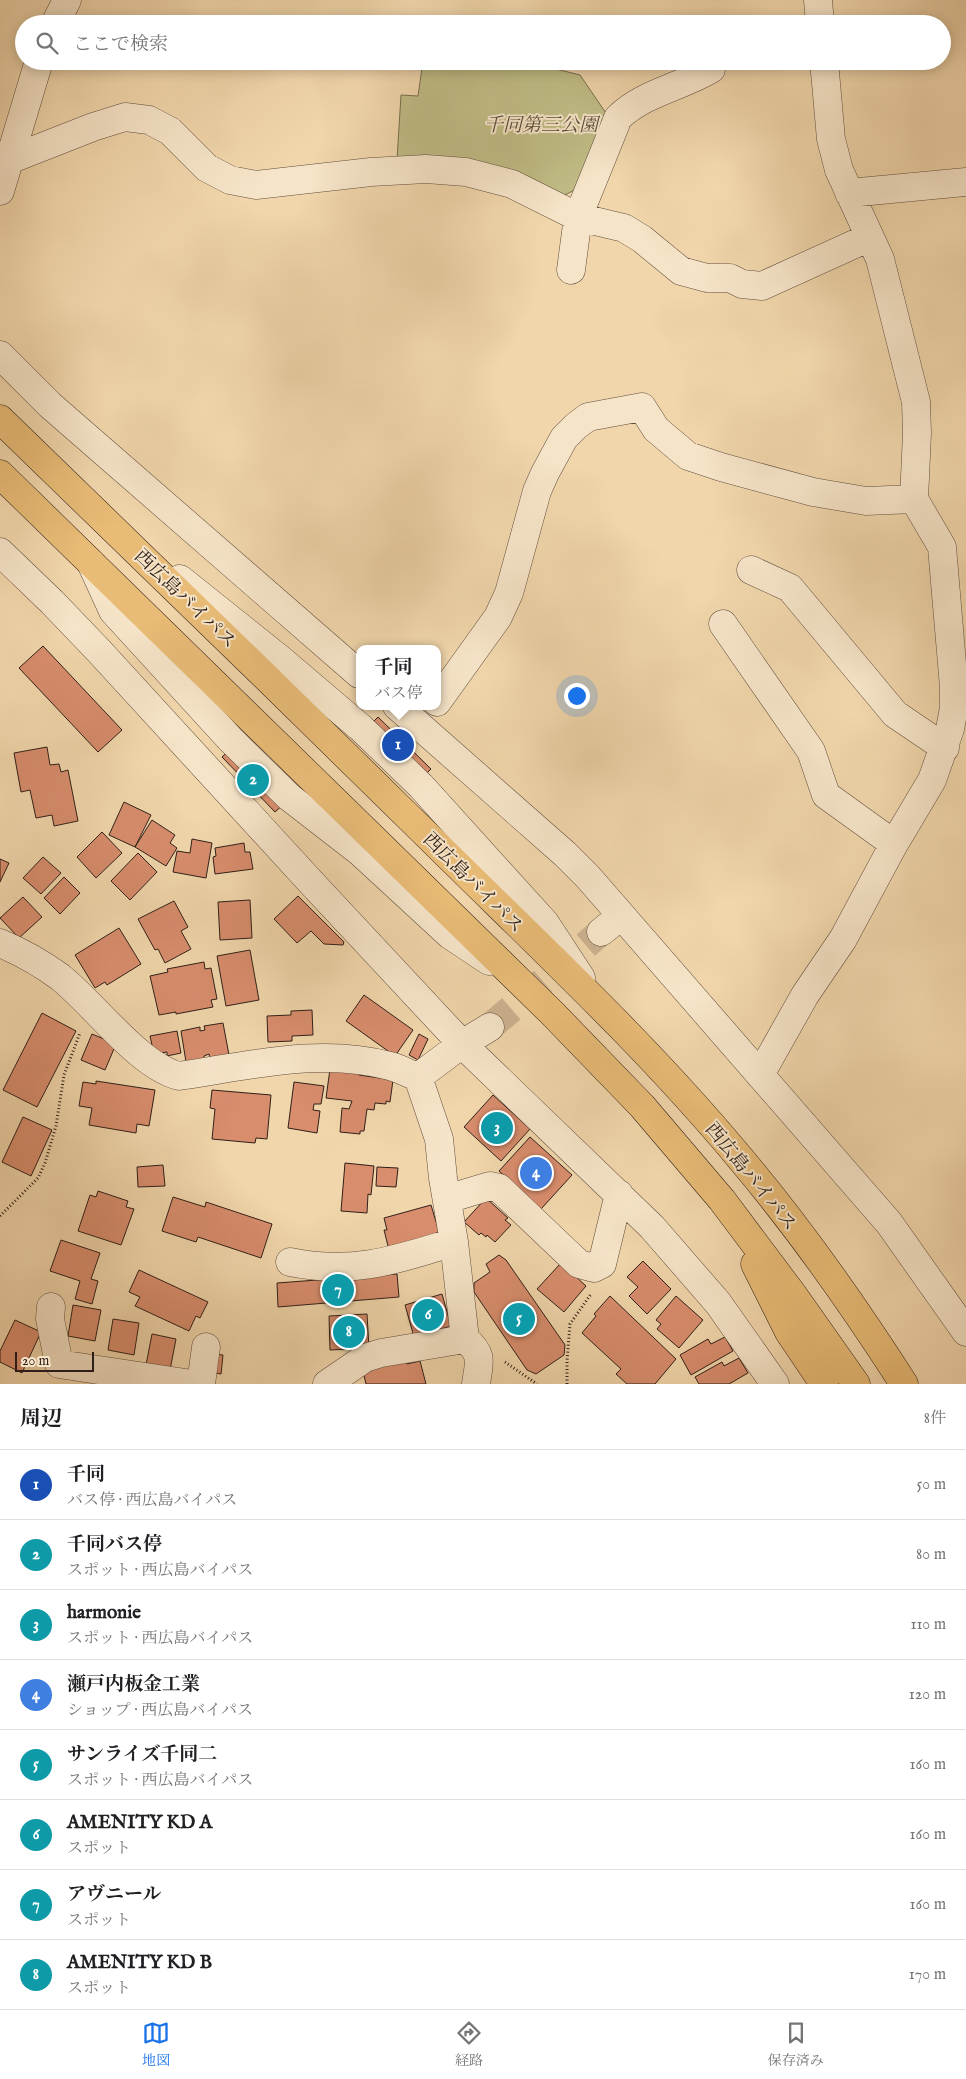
<!DOCTYPE html>
<html lang="ja">
<meta charset="utf-8">
<style>
:root{--surface:#fff;--page:#f2f2f2;--text:#202124;--muted:#757577;--line:#e0e0e0;--accent:#1a73e8}
body{margin:0;font-family:"IM FELL English","Noto Serif JP",serif;background:var(--page);color:var(--text)}
.scale{position:absolute;left:15px;bottom:12px;width:79px;box-sizing:border-box;padding-left:5px;border:2px solid #2f1f18;border-top:0;font-size:14px;line-height:18px;white-space:nowrap;color:#2f1f18;-webkit-text-stroke:4px #f6e4c8;paint-order:stroke}
.you{position:absolute;left:576px;top:695px;width:18px;height:18px;margin:-12px;border:4px solid #fff;border-radius:50%;background:#1a73e8;box-shadow:0 0 0 8px #1a73e833}
.badge{display:grid;place-items:center;width:32px;height:32px;border-radius:50%;background:var(--accent);color:#fff;font-size:16px;font-weight:700}
.pin{position:absolute;translate:-50% -50%;border:2px solid #fff;box-shadow:0 1px 5px #0006}
.popup{position:absolute;left:356px;top:645px;width:85px;height:65px;box-sizing:border-box;display:grid;place-content:center;border-radius:10px;background:var(--surface);filter:drop-shadow(0 1px 4px #0005);font-size:16px;white-space:nowrap;color:var(--muted)}
.popup b{font-size:19px;color:var(--text)}
.popup::after{content:'';position:absolute;left:50%;top:100%;margin-left:-10px;border:10px solid transparent;border-top-color:var(--surface)}
.list{margin:0;padding:0;list-style:none}
h2{display:flex;justify-content:space-between;align-items:center;height:65px;margin:0;padding:0 20px;font-size:21px}
h2 small{font-size:16px;font-weight:400;color:var(--muted)}
.list li{display:grid;grid-template-columns:32px 1fr auto;gap:15px;align-items:center;box-sizing:border-box;height:70px;padding:0 20px;border-top:1px solid var(--line)}
.list b{display:block;font-size:19px;white-space:nowrap}
.list p{margin:0;font-size:16px;white-space:nowrap;color:var(--muted)}
.list em{font-size:16px;font-style:normal;color:var(--muted)}
.icon{flex:none;width:28px;height:28px;fill:none;stroke:currentColor;stroke-width:2;stroke-linecap:round;stroke-linejoin:round}
.map{position:relative;flex:none;width:966px;height:1384px;overflow:hidden}
.search{position:absolute;background:var(--surface);box-shadow:0 2px 12px #0003;left:15px;right:15px;top:15px;height:55px;display:flex;align-items:center;gap:12px;box-sizing:border-box;padding:0 18px;border-radius:28px;color:var(--muted);font-size:19px}
.sheet{height:625px;background:var(--surface)}
nav{display:flex;justify-content:space-around;align-items:center;box-sizing:border-box;height:70px;border-top:1px solid var(--line);background:var(--surface);font-size:14px;color:var(--muted)}
nav a{display:grid;justify-items:center;gap:2px}
nav .on{color:var(--accent)}
.map>svg:first-child{display:block}
</style>
<div class="map">
<svg width="966" height="1384" viewBox="0 0 966 1384">
<rect width="100%" height="100%" fill="#f1d6ab"/>
<filter id="stains"><feTurbulence type="fractalNoise" baseFrequency=".004" numOctaves="4"/><feColorMatrix values="0 0 0 0 .2 0 0 0 0 .09 0 0 0 0 .02 0 0 0 .5 -.17"/></filter>
<radialGradient id="worn" r=".72"><stop offset=".6" stop-color="#630" stop-opacity="0"/><stop offset="1" stop-color="#630" stop-opacity=".3"/></radialGradient>
<path fill="#c0bc85" stroke="#786e4e" d="M 423,61 L 524,61 L 580,75 L 610,119 L 582,186 L 567,194 L 562,195 L 397,160 L 401,95 L 418,96 Z"/>
<path fill="#d88d6d" stroke="#2f1f18" d="M 43,646 L 122,730 L 98,752 L 19,668 Z
M 378,717 L 431,769 L 422,778 L 369,726 Z
M 47,747 L 50,765 L 59,764 L 61,772 L 68,770 L 78,821 L 54,826 L 52,815 L 36,818 L 30,790 L 21,792 L 14,753 Z
M 232,748 L 285,803 L 275,812 L 222,757 Z
M 124,802 L 151,815 L 135,847 L 109,835 Z
M 152,820 L 175,835 L 170,843 L 177,848 L 166,866 L 135,847 Z
M 102,832 L 122,853 L 96,878 L 77,857 Z
M 192,839 L 212,843 L 206,878 L 173,872 L 177,851 L 190,853 Z
M 244,843 L 245,852 L 250,852 L 253,869 L 215,874 L 213,857 L 216,856 L 215,848 Z
M 138,853 L 157,872 L 130,900 L 111,881 Z
M 43,857 L 61,873 L 41,894 L 23,878 Z
M 0,859 L 9,863 L 0,882 Z
M 64,877 L 80,893 L 60,914 L 44,898 Z
M 298,896 L 344,942 L 343,945 L 324,944 L 311,931 L 297,943 L 274,919 Z
M 23,897 L 42,917 L 19,938 L 0,918 Z
M 250,900 L 252,938 L 220,940 L 218,902 Z
M 174,901 L 188,927 L 181,931 L 191,949 L 165,963 L 158,949 L 155,950 L 138,919 Z
M 119,928 L 141,964 L 107,985 L 105,982 L 95,988 L 75,955 Z
M 250,950 L 259,1000 L 226,1006 L 217,956 Z
M 204,962 L 205,969 L 211,968 L 217,999 L 211,1000 L 213,1007 L 176,1014 L 176,1012 L 159,1015 L 150,976 L 168,972 L 167,969 Z
M 364,995 L 413,1030 L 395,1056 L 346,1021 Z
M 312,1010 L 313,1035 L 292,1036 L 292,1041 L 268,1042 L 267,1016 L 291,1015 L 291,1011 Z
M 42,1013 L 76,1031 L 37,1107 L 3,1090 Z
M 223,1023 L 229,1055 L 210,1059 L 209,1054 L 204,1056 L 204,1059 L 186,1062 L 181,1031 L 200,1027 L 200,1031 L 205,1030 L 204,1026 Z
M 177,1031 L 181,1053 L 167,1056 L 167,1052 L 154,1054 L 150,1036 Z
M 92,1034 L 116,1044 L 105,1070 L 81,1060 Z
M 419,1034 L 428,1039 L 418,1060 L 409,1055 Z
M 330,1069 L 359,1072 L 359,1075 L 393,1080 L 390,1102 L 386,1101 L 386,1104 L 375,1103 L 374,1110 L 367,1109 L 364,1131 L 360,1131 L 360,1134 L 340,1132 L 342,1108 L 349,1109 L 352,1101 L 326,1098 Z
M 96,1081 L 155,1090 L 149,1126 L 137,1124 L 136,1133 L 89,1125 L 92,1108 L 79,1106 L 83,1082 L 96,1084 Z
M 294,1082 L 324,1086 L 321,1104 L 314,1104 L 313,1110 L 320,1111 L 317,1133 L 288,1128 Z
M 212,1090 L 271,1095 L 267,1139 L 256,1138 L 255,1143 L 212,1139 L 215,1109 L 210,1108 Z
M 493,1095 L 530,1129 L 501,1161 L 464,1127 Z
M 23,1117 L 52,1130 L 31,1176 L 2,1162 Z
M 530,1137 L 572,1175 L 541,1209 L 499,1171 Z
M 345,1163 L 374,1166 L 371,1195 L 368,1194 L 367,1213 L 341,1211 Z
M 163,1165 L 165,1186 L 138,1187 L 137,1167 Z
M 377,1167 L 398,1168 L 396,1187 L 376,1186 Z
M 98,1191 L 128,1201 L 126,1207 L 134,1209 L 121,1245 L 78,1231 L 90,1195 L 96,1197 Z
M 173,1197 L 205,1207 L 206,1202 L 272,1224 L 261,1258 L 198,1237 L 196,1242 L 162,1231 Z
M 486,1198 L 508,1218 L 505,1220 L 511,1225 L 495,1242 L 487,1235 L 486,1237 L 481,1233 L 479,1235 L 464,1222 Z
M 431,1205 L 440,1235 L 389,1250 L 384,1230 L 387,1230 L 384,1218 Z
M 61,1240 L 100,1253 L 91,1279 L 98,1281 L 92,1304 L 75,1299 L 80,1281 L 50,1271 Z
M 499,1255 L 506,1260 L 565,1345 L 564,1355 L 536,1374 L 527,1370 L 474,1292 L 474,1283 L 490,1272 L 486,1264 Z
M 643,1261 L 671,1289 L 647,1314 L 629,1296 L 638,1287 L 627,1277 Z
M 561,1263 L 586,1286 L 564,1312 L 537,1289 Z
M 139,1270 L 208,1302 L 200,1318 L 196,1316 L 189,1331 L 135,1306 L 140,1297 L 129,1292 Z
M 397,1274 L 399,1297 L 278,1307 L 277,1283 Z
M 442,1294 L 451,1326 L 414,1337 L 405,1305 Z
M 610,1296 L 676,1359 L 655,1384 L 627,1384 L 616,1374 L 621,1369 L 582,1333 L 596,1316 L 594,1314 Z
M 676,1296 L 703,1320 L 679,1348 L 657,1329 L 661,1324 L 656,1320 Z
M 73,1305 L 101,1310 L 95,1341 L 68,1336 Z
M 367,1314 L 369,1348 L 330,1350 L 329,1316 Z
M 113,1319 L 139,1323 L 134,1355 L 108,1350 Z
M 15,1320 L 41,1332 L 22,1373 L 0,1362 L 0,1351 Z
M 152,1334 L 176,1339 L 170,1370 L 146,1365 Z
M 725,1337 L 733,1351 L 691,1375 L 680,1355 L 708,1339 L 711,1344 Z
M 213,1354 L 223,1355 L 221,1374 L 210,1372 Z
M 739,1358 L 748,1373 L 729,1384 L 699,1384 L 695,1377 L 722,1362 L 724,1366 Z
M 406,1360 L 407,1364 L 420,1361 L 426,1384 L 366,1384 L 363,1371 Z"/>
<g fill="none" stroke-linecap="round" stroke-linejoin="round">
<path stroke="#cab18e" stroke-width="28" stroke-dasharray="28 14" stroke-linecap="butt" d="M 490,1027 L 601,932"/>
<defs>
<path id="minor" d="M 818,0 L 820,24
M 55,24 L 67,0
M 9,160 L 93,127 L 125,117 L 149,120 L 170,131 L 207,168 L 230,180 L 256,185 L 371,172 L 426,169 L 466,172 L 512,184 L 578,217 L 624,228 L 642,239 L 681,271 L 707,278 L 730,278 L 742,284 L 762,286 L 870,237
M 0,191 L 39,61
M 849,193 L 966,182
M 571,270 L 578,217 L 618,118 C 643,93 681,87 711,69
M 0,355 L 50,405 L 359,674
M 0,552 L 52,602 L 99,651 L 308,879 L 462,1044 L 652,1227 L 718,1303 L 775,1384
M 91,563 L 113,611 L 230,739 L 289,797 L 360,852 L 450,935 L 489,961
M 751,570 L 790,588 L 895,714 L 945,748
M 180,579 L 280,659 L 361,728 L 421,786 L 545,923 L 581,978
M 723,624 L 811,751 L 826,795 L 894,844
M 437,702 L 498,617 L 509,593 L 537,491 L 545,473 L 564,438 L 576,426 L 588,417 L 642,407 L 656,429 L 688,456 L 721,467 L 813,492 L 866,501 L 914,499
M 397,706 L 565,854 L 588,877 L 889,1223 L 966,1332
M 601,932 L 621,916
M 0,943 C 21,952 41,963 60,977 C 94,1004 139,1066 179,1076 C 248,1066 321,1047 390,1066 C 399,1068 409,1074 418,1077
M 760,1075 L 805,995 L 843,939 L 894,844 L 932,780 L 950,729 L 954,708 L 954,687 L 942,547 L 914,499 L 917,433 L 916,402 L 880,259 L 839,170 L 831,139 L 824,61
M 447,1199 L 490,1186 L 499,1188 L 579,1264 L 594,1268 L 602,1264 L 619,1194
M 290,1262 C 353,1275 395,1260 454,1242
M 51,1307 L 50,1319 L 59,1364 L 192,1384
M 201,1384 L 206,1347
M 327,1384 L 365,1358 L 381,1353 L 465,1339
M 476,1384 C 479,1362 484,1355 465,1339 L 454,1242 L 443,1178 L 439,1139 L 418,1077 L 462,1044 L 490,1027"/>
<path id="highway" d="M 0,419 C 146,560 290,700 434,842 C 538,945 646,1045 740,1158 C 800,1229 854,1306 904,1384
M 0,474 L 552,1013 L 642,1106 L 722,1200 L 794,1296 L 856,1384
M 755,1264 L 789,1332 L 824,1384"/>
</defs>
<use href="#minor" stroke="#604d3d" stroke-width="29"/>
<use href="#highway" stroke="#2f1f18" stroke-width="29"/>
<path stroke="#2f1f18" stroke-width="3" stroke-dasharray="1 2.5" stroke-linecap="butt" d="M 0,1216 L 38,1178 L 45,1163 L 56,1126 L 64,1075 L 80,1033
M 505,1362 L 537,1384
M 567,1384 L 567,1361 L 570,1324 L 591,1294"/>
<use href="#minor" stroke="#f6e4c8" stroke-width="28"/>
<use href="#highway" stroke="#e8bb76" stroke-width="28"/>
</g>
<g text-anchor="middle" stroke-width="4" stroke-linejoin="round" paint-order="stroke">
<g font-size="19" font-style="italic" fill="#5a4e39" stroke="#f6e4c8">
<text x="541" y="131">千同第三公園</text>
</g>
<g font-size="19" fill="#2f1f18" stroke="#f6e4c8">
<text transform="translate(186 598) rotate(44)" y="7">西広島バイパス</text>
<text transform="translate(474 882) rotate(45)" y="7">西広島バイパス</text>
<text transform="translate(752 1176) rotate(51)" y="7">西広島バイパス</text>
</g>
</g>
<rect width="100%" height="100%" filter="url(#stains)"/>
<rect width="100%" height="100%" fill="url(#worn)"/>
</svg>
<div class="scale">20 m</div>
<div class="you"></div>
<div class="pin badge" style="left:398px;top:745px;background:#1a4fb4">1</div>
<div class="popup"><b>千同</b>バス停</div>
<div class="pin badge" style="left:253px;top:780px;background:#0f9aa8">2</div>
<div class="pin badge" style="left:497px;top:1128px;background:#0f9aa8">3</div>
<div class="pin badge" style="left:536px;top:1173px;background:#3f7fe0">4</div>
<div class="pin badge" style="left:519px;top:1319px;background:#0f9aa8">5</div>
<div class="pin badge" style="left:428px;top:1315px;background:#0f9aa8">6</div>
<div class="pin badge" style="left:338px;top:1290px;background:#0f9aa8">7</div>
<div class="pin badge" style="left:349px;top:1332px;background:#0f9aa8">8</div>
<div class="search"><svg class="icon" aria-label="search" viewBox="0 0 24 24"><circle cx="10" cy="10" r="6"/><path d="M15 15l6 6"/></svg>ここで検索</div>
</div>
<section class="sheet">
<h2>周辺<small>8件</small></h2>
<ul class="list">
<li><span class="badge" style="background:#1a4fb4">1</span><div><b>千同</b><p>バス停 · 西広島バイパス</p></div><em>50 m</em></li>
<li><span class="badge" style="background:#0f9aa8">2</span><div><b>千同バス停</b><p>スポット · 西広島バイパス</p></div><em>80 m</em></li>
<li><span class="badge" style="background:#0f9aa8">3</span><div><b>harmonie</b><p>スポット · 西広島バイパス</p></div><em>110 m</em></li>
<li><span class="badge" style="background:#3f7fe0">4</span><div><b>瀬戸内板金工業</b><p>ショップ · 西広島バイパス</p></div><em>120 m</em></li>
<li><span class="badge" style="background:#0f9aa8">5</span><div><b>サンライズ千同二</b><p>スポット · 西広島バイパス</p></div><em>160 m</em></li>
<li><span class="badge" style="background:#0f9aa8">6</span><div><b>AMENITY KD A</b><p>スポット</p></div><em>160 m</em></li>
<li><span class="badge" style="background:#0f9aa8">7</span><div><b>アヴニール</b><p>スポット</p></div><em>160 m</em></li>
<li><span class="badge" style="background:#0f9aa8">8</span><div><b>AMENITY KD B</b><p>スポット</p></div><em>170 m</em></li>
</ul>
</section>
<nav>
<a class="on"><svg class="icon" aria-label="map" viewBox="0 0 24 24"><path d="M3 6l6-2 6 2 6-2v14l-6 2-6-2-6 2zM9 4v14M15 6v14"/></svg>地図</a>
<a><svg class="icon" aria-label="directions" viewBox="0 0 24 24"><path d="M12 3l9 9-9 9-9-9zM9 14v-3h6M13 9l2 2-2 2"/></svg>経路</a>
<a><svg class="icon" aria-label="saved" viewBox="0 0 24 24"><path d="M7 4h10v16l-5-4-5 4z"/></svg>保存済み</a>
</nav>
